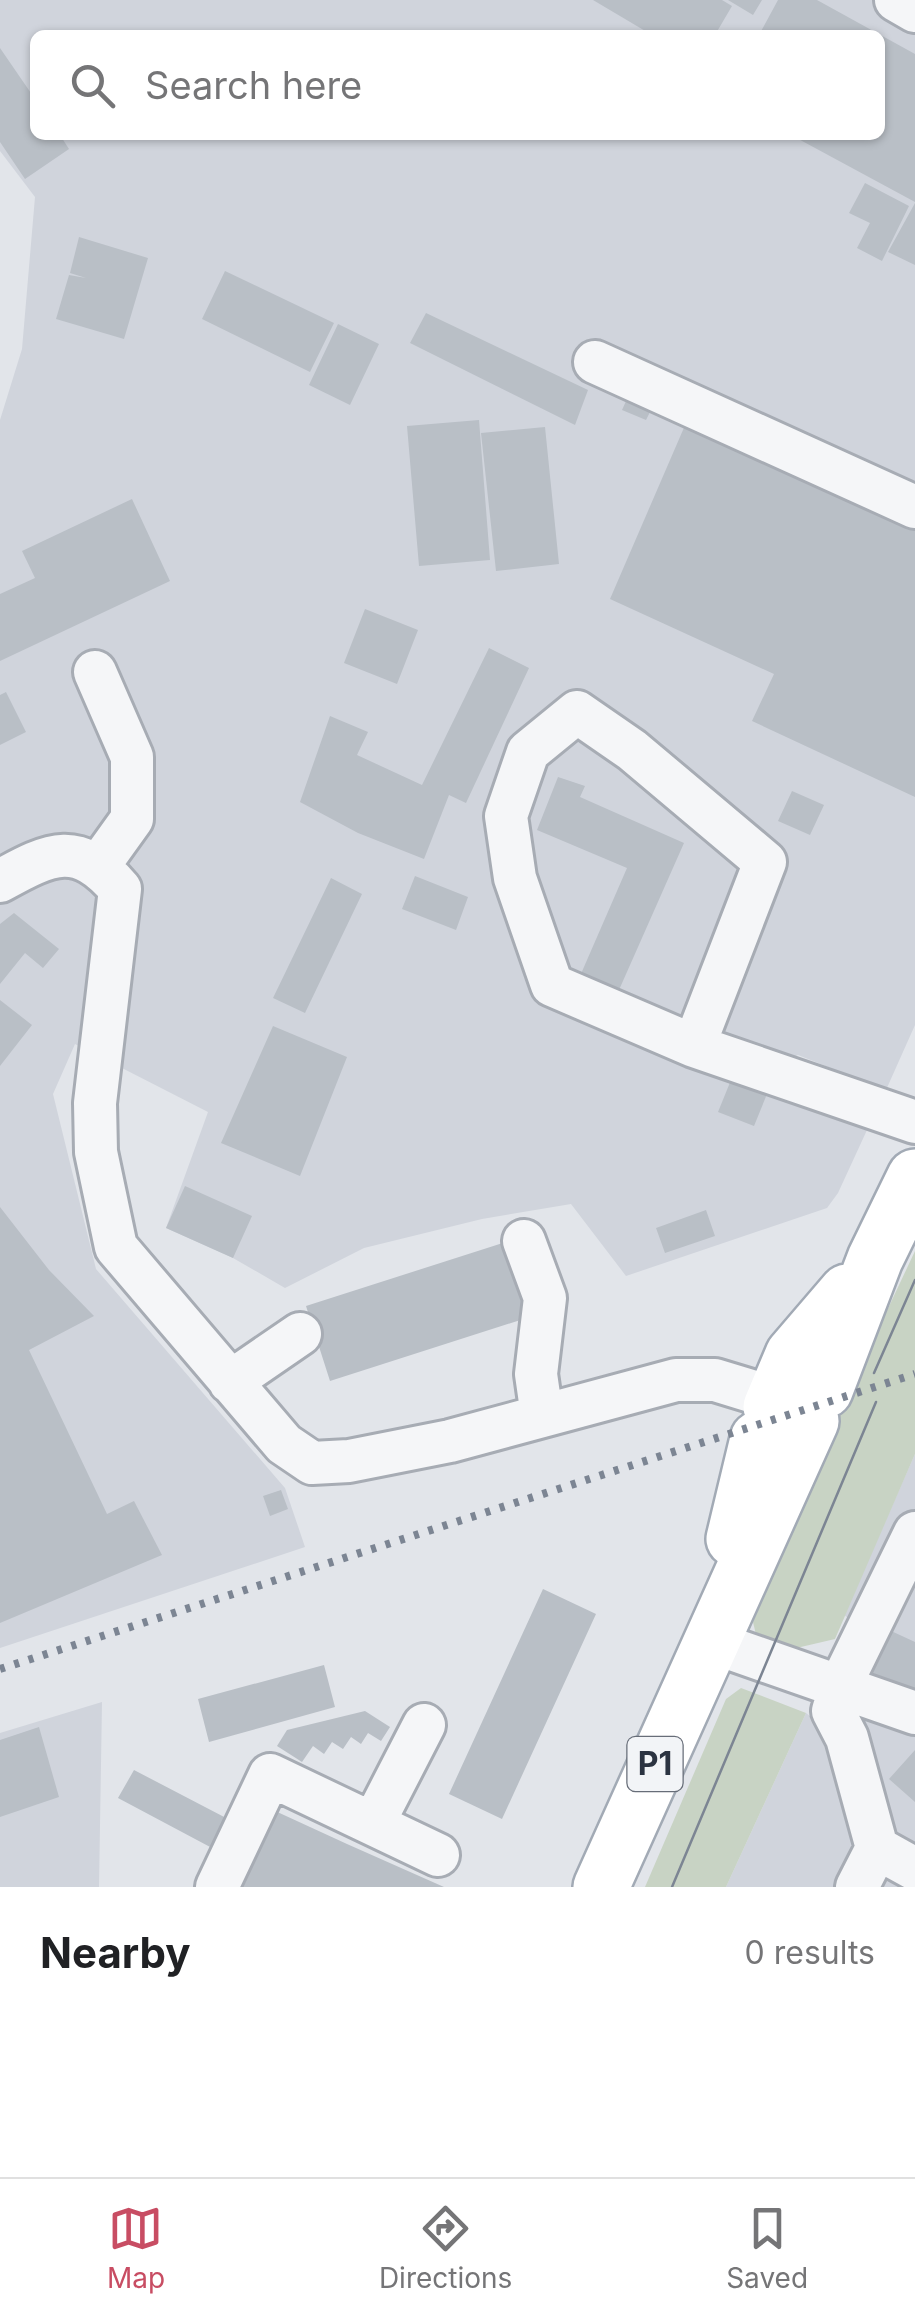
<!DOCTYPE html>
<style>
:root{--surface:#fff;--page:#f2f2f2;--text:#202124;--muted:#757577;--line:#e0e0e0;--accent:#c84d63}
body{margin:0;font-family:Inter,sans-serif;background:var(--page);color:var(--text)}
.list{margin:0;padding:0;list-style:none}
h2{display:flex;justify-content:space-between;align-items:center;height:130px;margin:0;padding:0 40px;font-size:42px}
h2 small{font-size:32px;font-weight:400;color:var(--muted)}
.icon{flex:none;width:55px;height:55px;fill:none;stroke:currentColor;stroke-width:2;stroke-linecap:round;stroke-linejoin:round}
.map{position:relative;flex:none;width:915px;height:1887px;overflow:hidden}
.search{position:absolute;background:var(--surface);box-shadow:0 2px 8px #0004;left:30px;right:30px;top:30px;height:110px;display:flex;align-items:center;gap:25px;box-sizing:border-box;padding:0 35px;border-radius:15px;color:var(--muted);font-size:38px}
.sheet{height:290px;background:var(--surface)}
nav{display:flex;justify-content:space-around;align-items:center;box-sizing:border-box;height:140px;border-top:2px solid var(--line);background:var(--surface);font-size:28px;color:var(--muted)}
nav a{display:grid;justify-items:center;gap:5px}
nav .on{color:var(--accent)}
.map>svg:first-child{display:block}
</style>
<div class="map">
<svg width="915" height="1887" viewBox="0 0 915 1887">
<rect width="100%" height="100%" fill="#e2e5ea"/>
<path fill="#d0d4dc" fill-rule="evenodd" d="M 0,0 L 915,0 L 915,1025 L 886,1090 L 798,1055 L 780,1063 L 835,1116 L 867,1130 L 838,1193 L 827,1208 L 626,1276 L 571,1204 L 482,1219 L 364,1248 L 285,1288 L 233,1258 L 166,1228 L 208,1112 L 75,1044 L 53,1094 L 96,1269 L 285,1488 L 305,1547 L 0,1648 L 0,420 L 22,349 L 35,197 L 0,151 ZM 35,35 L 880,35 L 880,135 L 35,135 Z
M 915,1454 L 915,1696 L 882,1643 L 844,1615 Z
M 102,1702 L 99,1887 L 0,1887 L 0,1733 Z
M 806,1713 L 830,1732 L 864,1714 L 915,1733 L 915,1887 L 726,1887 Z"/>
<path fill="#c8d3c4" d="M 915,1251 L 915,1454 L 835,1639 L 788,1650 L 758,1643 L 753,1622 L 842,1407 L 847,1406 L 858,1385 L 852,1385 Z
M 741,1688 L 806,1713 L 726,1887 L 645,1887 L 726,1699 Z"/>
<path fill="#b9bfc6" d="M 593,0 L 722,0 L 732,6 L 715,35 L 652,35 Z
M 728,0 L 762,0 L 753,15 Z
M 778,0 L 817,0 L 915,54 L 915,202 L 791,135 L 880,135 L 880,35 L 759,35 Z
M 0,48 L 35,99 L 35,135 L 60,135 L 69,149 L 25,179 L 0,142 Z
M 865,183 L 909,206 L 882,261 L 857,248 L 870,223 L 849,213 Z
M 915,203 L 915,265 L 888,252 Z
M 79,237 L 148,258 L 124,339 L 56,319 L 69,275 L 86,278 L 70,273 Z
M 225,271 L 334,323 L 310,372 L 202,319 Z
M 426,313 L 588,390 L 575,425 L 410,343 Z
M 338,324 L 379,344 L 350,405 L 309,385 Z
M 627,399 L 651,410 L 646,420 L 622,410 Z
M 479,420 L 490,560 L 419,566 L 407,426 Z
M 686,423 L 915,521 L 915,797 L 752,721 L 774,674 L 610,599 Z
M 545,427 L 559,564 L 496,571 L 481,433 Z
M 132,499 L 170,581 L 0,661 L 0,594 L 35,578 L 22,551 Z
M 365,609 L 418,630 L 397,684 L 344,663 Z
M 489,648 L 529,668 L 466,803 L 449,795 L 424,859 L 358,833 L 300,802 L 330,716 L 368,732 L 357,755 L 422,785 Z
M 6,692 L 26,732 L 0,745 L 0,695 Z
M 558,777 L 585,786 L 580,797 L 684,843 L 615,999 L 577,983 L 627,868 L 537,830 Z
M 792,791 L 824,805 L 810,835 L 778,821 Z
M 415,876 L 468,897 L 456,930 L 402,909 Z
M 331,878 L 362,894 L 305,1013 L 273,998 Z
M 14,913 L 59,949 L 43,968 L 25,953 L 0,984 L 0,924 Z
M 0,1000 L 32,1025 L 0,1066 Z
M 273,1026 L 347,1057 L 300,1176 L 221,1143 Z
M 731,1080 L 767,1094 L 754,1126 L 718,1112 Z
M 185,1186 L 252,1216 L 233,1258 L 166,1228 Z
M 0,1207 L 49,1270 L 94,1316 L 29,1350 L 107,1514 L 134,1501 L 162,1555 L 0,1623 Z
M 706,1210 L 715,1236 L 665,1253 L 656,1228 Z
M 509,1241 L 533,1316 L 330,1381 L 306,1306 Z
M 281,1490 L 288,1509 L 270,1516 L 263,1496 Z
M 543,1589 L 596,1614 L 502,1819 L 449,1794 Z
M 889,1630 L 915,1642 L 915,1696 L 868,1676 Z
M 324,1665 L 335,1707 L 209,1742 L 198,1699 Z
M 365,1711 L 390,1727 L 381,1741 L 368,1733 L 361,1744 L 351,1737 L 343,1749 L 332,1742 L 324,1754 L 313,1746 L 302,1762 L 277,1746 L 287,1730 Z
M 39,1727 L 59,1797 L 0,1817 L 0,1740 Z
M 915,1750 L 915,1802 L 889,1779 Z
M 134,1770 L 228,1819 L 212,1848 L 118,1798 Z
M 273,1810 L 347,1844 L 444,1887 L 238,1887 Z"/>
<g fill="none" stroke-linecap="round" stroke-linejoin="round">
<defs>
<path id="minor" d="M 896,0 L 915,11
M 595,362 L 915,507
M 95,672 L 132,757 L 132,819 L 99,865
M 0,881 C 52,852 78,840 120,889 L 95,1103 L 96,1152 L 116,1247 L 284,1444 L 312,1463 L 349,1461 L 450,1441 L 676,1380 L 715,1380 L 774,1398
M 694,1046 L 765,862 L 632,750 L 577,712 L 528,752 L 506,816 L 515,878 L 552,985 L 694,1046 L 915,1122
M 524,1241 L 545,1298 L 536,1374 L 542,1416
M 230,1382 L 300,1334
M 915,1533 L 841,1684 L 833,1711 L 847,1738 L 877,1848 L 915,1869
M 709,1641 L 915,1713
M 373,1824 L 424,1725
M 217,1887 L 270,1775 L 438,1855
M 857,1887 L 877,1848"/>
<path id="major" d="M 825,1390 L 875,1259 L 915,1177
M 771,1407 L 793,1355 L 847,1292
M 734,1539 L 758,1439
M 601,1887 L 811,1421"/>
</defs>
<use href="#minor" stroke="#a7acb4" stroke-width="48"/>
<use href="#major" stroke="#a2aab5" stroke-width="60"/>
<use href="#minor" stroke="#f5f6f8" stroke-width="42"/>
<use href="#major" stroke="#fff" stroke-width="55"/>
<path stroke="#7c8593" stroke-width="2.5" d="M 874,1373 L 915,1280
M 672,1887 L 876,1402"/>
<path stroke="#7c8593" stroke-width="8" stroke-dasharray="5 10" stroke-linecap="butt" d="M 0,1669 L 915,1374"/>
</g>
<g text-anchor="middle" stroke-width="8" stroke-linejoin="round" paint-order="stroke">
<rect fill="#f2f4f7" stroke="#676d78" stroke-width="2.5" x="627.5" y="1737" width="55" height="54" rx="8"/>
<g font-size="32" font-weight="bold" fill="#2b3341">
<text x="655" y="1775">P1</text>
</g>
</g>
</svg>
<div class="search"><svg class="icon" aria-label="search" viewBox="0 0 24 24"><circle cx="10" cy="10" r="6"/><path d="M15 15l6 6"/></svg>Search here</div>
</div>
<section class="sheet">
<h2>Nearby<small>0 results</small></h2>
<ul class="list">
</ul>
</section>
<nav>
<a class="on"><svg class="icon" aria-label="map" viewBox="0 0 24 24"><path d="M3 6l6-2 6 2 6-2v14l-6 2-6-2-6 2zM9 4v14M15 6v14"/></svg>Map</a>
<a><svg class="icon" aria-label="directions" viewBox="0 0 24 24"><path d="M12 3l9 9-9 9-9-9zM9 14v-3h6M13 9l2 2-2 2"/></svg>Directions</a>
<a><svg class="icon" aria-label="saved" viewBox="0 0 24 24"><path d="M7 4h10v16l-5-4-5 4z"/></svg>Saved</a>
</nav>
